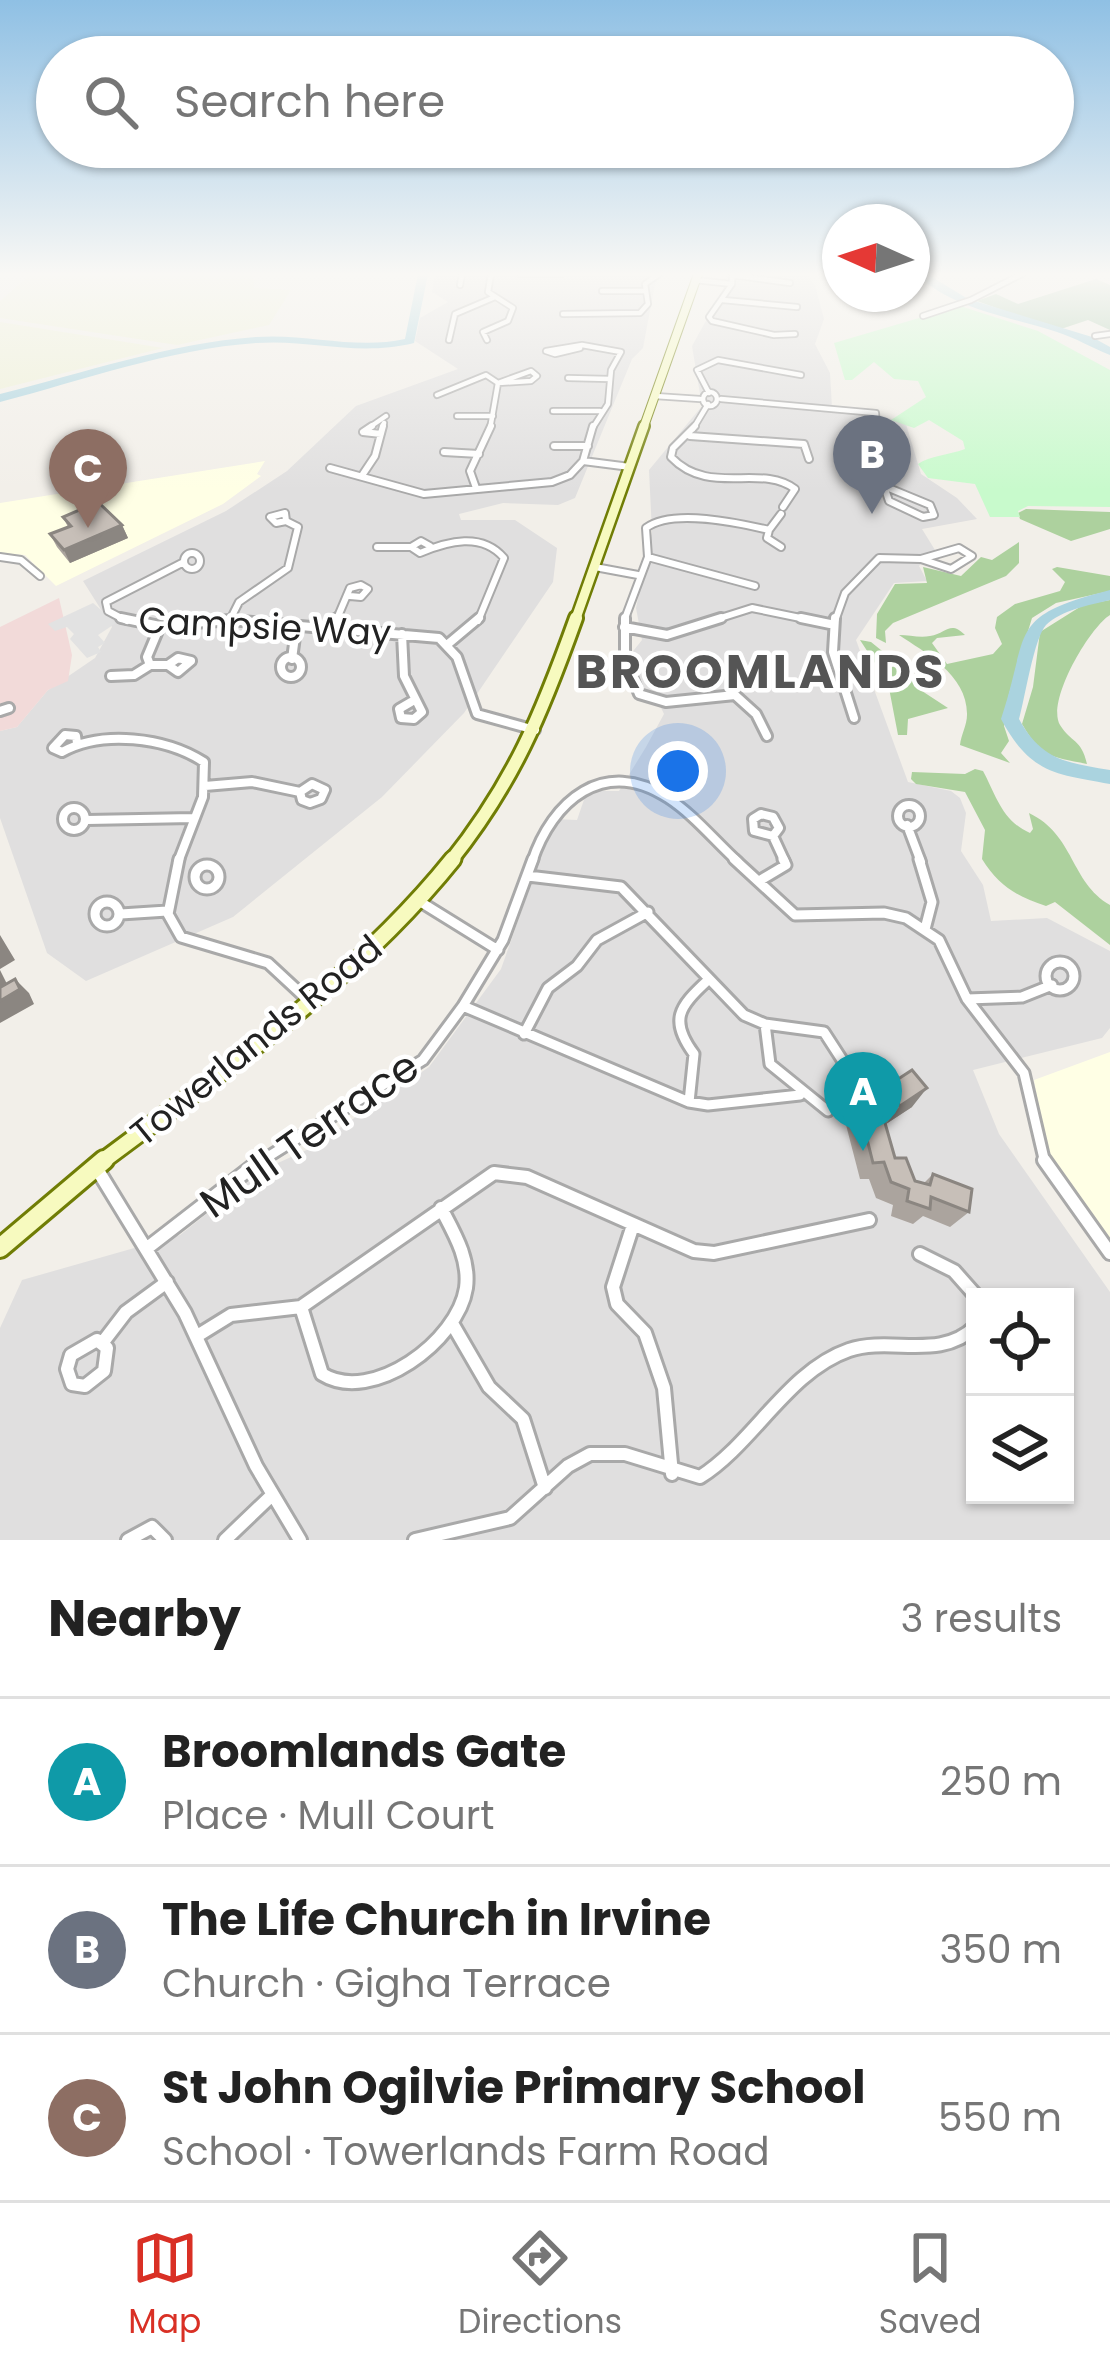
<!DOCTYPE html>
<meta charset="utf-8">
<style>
:root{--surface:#fff;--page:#f6f6f6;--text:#222;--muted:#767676;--line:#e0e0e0;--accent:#d93025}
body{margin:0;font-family:Poppins,sans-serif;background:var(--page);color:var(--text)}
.controls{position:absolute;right:36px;bottom:36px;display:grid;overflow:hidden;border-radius:0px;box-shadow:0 3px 9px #0004}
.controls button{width:108px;height:108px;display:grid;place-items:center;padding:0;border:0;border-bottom:3px solid var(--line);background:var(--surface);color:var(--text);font:60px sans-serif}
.compass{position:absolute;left:822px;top:204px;width:108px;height:108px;border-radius:50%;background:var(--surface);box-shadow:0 3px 9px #0004;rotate:273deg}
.you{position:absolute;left:678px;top:771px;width:42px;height:42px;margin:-30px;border:9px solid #fff;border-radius:50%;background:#1a73e8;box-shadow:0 0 0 18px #1a73e833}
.badge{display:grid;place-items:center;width:78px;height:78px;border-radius:50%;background:var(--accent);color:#fff;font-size:39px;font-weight:700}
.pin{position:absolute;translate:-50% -99px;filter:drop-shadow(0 3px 6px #0008)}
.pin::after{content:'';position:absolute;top:63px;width:42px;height:36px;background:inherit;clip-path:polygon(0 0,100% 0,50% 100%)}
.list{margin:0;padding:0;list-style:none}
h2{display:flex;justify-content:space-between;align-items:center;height:156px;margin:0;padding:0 48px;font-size:51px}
h2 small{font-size:39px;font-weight:400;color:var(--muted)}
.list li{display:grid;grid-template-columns:78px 1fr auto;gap:36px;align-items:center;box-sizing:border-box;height:168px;padding:0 48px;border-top:3px solid var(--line)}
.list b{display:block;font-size:45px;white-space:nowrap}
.list p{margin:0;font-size:39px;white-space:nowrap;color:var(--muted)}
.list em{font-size:39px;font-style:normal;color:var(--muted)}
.icon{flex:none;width:66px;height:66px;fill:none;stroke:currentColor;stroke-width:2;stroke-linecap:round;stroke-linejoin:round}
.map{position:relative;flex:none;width:1110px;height:1540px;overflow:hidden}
.search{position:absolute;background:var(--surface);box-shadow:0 3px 9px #0004;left:36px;right:36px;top:36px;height:132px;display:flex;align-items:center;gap:30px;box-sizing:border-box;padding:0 42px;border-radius:66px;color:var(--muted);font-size:45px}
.sheet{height:660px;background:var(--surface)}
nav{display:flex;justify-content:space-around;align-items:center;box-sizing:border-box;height:168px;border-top:3px solid var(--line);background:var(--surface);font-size:33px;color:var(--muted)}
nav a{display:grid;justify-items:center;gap:6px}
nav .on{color:var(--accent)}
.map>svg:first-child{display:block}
</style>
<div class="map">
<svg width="1110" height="1540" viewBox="0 0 1110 1540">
<rect width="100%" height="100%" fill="#f2efe9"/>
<path fill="#e0dfdf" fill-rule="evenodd" d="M 435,274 L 664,274 L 655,284 L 643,348 L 632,359 L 575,498 L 558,505 L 503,503 L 459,514 L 461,520 L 515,520 L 557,548 L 553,582 L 464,713 L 382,797 L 233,917 L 86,981 L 47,953 L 0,818 L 0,731 L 17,727 L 48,690 L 95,658 L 112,627 L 83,581 L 226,511 L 287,471 L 356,406 L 458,369 L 415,341 L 420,318 L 448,302 L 432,292 Z
M 725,274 L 806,274 L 815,285 L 824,319 L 815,344 L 830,373 L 832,408 L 868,411 L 906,424 L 921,474 L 957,498 L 977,519 L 922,529 L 935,550 L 919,566 L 927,581 L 894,583 L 856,640 L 908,782 L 951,791 L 960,798 L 966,813 L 961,851 L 983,885 L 991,921 L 1047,918 L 1110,951 L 1110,1028 L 1102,1038 L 973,1070 L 999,1134 L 1110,1292 L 1110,1540 L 0,1540 L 0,1328 L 22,1280 L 180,1235 L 260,1171 L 309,1149 L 429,1067 L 501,969 L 554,819 L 577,820 L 587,791 L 619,791 L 646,747 L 664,714 L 656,697 L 637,687 L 626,660 L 642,640 L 636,608 L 652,532 L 649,470 L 702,406 L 692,346 L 723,290 ZM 975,1297 L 1065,1297 L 1065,1495 L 975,1495 Z"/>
<path fill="#f2dad9" d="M 59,598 L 72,655 L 68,681 L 48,690 L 17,727 L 0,731 L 0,627 Z"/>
<path fill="#ffffe5" d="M 265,461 L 257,474 L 261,476 L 223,504 L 56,586 L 25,555 L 0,553 L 0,503 Z
M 1110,1052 L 1110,1245 L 1048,1155 L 1034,1080 Z"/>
<path fill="#eef0d5" d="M 31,274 L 253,274 L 254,288 L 291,290 L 269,325 L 177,345 L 0,318 L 0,301 Z
M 0,322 L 163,348 L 0,389 Z"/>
<path fill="#add19e" d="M 1026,509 L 1110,512 L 1110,529 L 1071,541 L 1020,519 L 1018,513 Z
M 1019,542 L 1019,563 L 1006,576 L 893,623 L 885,631 L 886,643 L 876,638 L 877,614 L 895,584 L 927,583 L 923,567 L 961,576 L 981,557 L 992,560 Z
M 1057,567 L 1110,576 L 1110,591 L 1056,603 L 1032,618 L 1009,694 L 1004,726 L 1009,741 L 1001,753 L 1010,763 L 960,745 C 961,735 967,725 967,715 C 968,675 924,652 899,635 C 909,635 920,638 930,636 C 947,633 950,620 965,635 L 937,638 L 932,643 L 947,664 L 993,654 L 1002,644 L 995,628 L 997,617 L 1015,604 L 1060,591 L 1065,582 L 1052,569 Z
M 1110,600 L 1110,615 C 1089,628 1046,702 1060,725 C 1071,743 1081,738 1087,764 C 1049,756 1042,758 1022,724 L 1033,687 L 1040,632 L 1083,605 Z
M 860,640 L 871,642 L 918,680 L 922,691 L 948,708 L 908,719 L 907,735 L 898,735 L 888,683 Z
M 975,769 L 983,771 C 996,795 1002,821 1030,833 L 1033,829 L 1029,813 C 1075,835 1070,882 1110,905 L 1110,945 L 1055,902 L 1046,906 C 1016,896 999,886 982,859 L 985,830 L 965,792 L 916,784 L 911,779 L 912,772 L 965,774 Z"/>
<path fill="#aacbaf" d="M 1096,279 L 1110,285 L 1110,330 L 1088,320 L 1058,330 L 977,301 L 996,294 L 1018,304 Z"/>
<path fill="#c8facc" d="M 960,306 L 1038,331 L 1110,370 L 1110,507 L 1028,506 L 1018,511 L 1020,517 L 990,517 L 975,484 L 928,478 L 918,464 C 931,455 950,455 965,449 L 963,441 L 929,420 L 914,428 L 891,420 L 926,397 L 918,381 L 894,379 L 874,362 L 852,380 L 845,380 L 834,343 Z"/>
<path fill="#e2e2e2" d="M 93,603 L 116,623 L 98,635 L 105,643 L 98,647 L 101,652 L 87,658 L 70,639 L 74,634 L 67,627 L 55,631 L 48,624 Z"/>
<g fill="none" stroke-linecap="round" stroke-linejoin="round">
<path fill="#aad3df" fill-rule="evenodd" d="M 418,274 L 428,274 L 414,343 C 356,357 312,339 256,343 C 169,349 84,380 0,402 L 0,394 C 84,373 169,343 256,337 C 306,333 355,350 405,339 Z
M 915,274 L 927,274 L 968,299 L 1092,337 L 1110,347 L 1110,355 C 1092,348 1076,338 1057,332 C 1007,316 956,310 915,274 Z
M 1110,590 L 1110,600 C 1089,605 1062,610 1046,625 C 1034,638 1025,698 1019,719 C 1041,760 1067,763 1110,770 L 1110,784 C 1054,774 1030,773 1001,719 C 1031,629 1006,617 1110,590 Z"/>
<defs>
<path id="street-far4" d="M 520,274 L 561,274
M 732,274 L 732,284 L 709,317 L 712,321 L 774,335 L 795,334
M 732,275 L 790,283
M 695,280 L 732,284
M 460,285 L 462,274
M 602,291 L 646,291
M 723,300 L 797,307
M 563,314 L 640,313 L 648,304 L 645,284 L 659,274
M 923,316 L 971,300 L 1022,274
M 1095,336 L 1110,334
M 449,340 L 455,314 L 495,297
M 487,340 L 483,332 L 508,321 L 513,308 L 488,292 L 491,274
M 580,348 L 555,354 L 546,351 L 582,345 L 621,352 L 611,370 L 608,404 L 592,429
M 531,371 L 537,376 L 531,381 L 498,383 Z
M 568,378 L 610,379
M703 399a7 7 0 1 1 14 0a7 7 0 1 1-14 0Z
M 709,393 L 697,370 L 718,360 L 801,375
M 437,395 L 486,375 L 498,383 L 490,429
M 655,396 L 700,399
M 721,399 L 876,413 L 877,429
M 553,411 L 600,411
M 457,416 L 493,416
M 367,429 L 386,416
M 382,429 L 384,423
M 693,429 L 708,404"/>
<path id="street-far3" d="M 372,426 L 363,432 L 381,434
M 593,426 L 583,461 L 630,467
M 695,426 L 673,448 L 671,457 C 709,497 760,463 795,489 L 783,507
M 877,426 L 884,486
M 690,436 L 804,444 L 809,459
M 554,446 L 588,446
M 444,452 L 479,454
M 330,468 L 424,494 L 552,482 L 570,475 L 583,461
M 363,474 L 375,456 L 383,426
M 884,486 L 930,505 L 934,515 L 923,517 L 889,501 Z
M 476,488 L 470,471 L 491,426
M 285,513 L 286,521 L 276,523 L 270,517 Z
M 769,530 L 767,538 L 781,547
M 769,530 L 781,514
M 430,546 L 421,541 L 411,547 L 420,553 C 448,541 482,532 504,558 L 478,621
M 377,547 L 411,547
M 959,548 L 972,556 L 951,569 L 921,559 Z
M184 561a8 8 0 1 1 16 0a8 8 0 1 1-16 0Z
M 0,557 L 21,560 L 40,576
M 648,557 L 646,528 C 672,508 739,523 769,530
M 648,557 L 755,586
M 595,567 L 638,575
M 230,620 L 239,602 L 288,568 L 298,527 L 286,521
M 127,621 L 108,611 L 106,602 L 182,563
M 219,621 L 236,621
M 336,621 L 350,588 L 361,585 L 368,589 L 361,597 L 350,596
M 624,621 L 648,557
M 711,621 L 752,608 L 815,621
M 835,621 L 845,593 L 879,558 L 921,559"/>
<path id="street-far2" d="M 121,618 L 160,626 L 230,620 L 439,638 L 457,657 L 477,714 L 535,730
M 625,618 L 625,659 L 639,694 L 666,702 L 735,695 L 756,714 L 767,736
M 801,618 L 830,624
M 835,618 L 833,652 L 854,718
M 160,626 L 147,657 L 150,665 L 168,665
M 624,627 L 667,635 L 721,618
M 332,629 L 337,618
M 402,634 L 404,676 L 422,712 L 414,719 L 401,718 L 399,709 L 411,702
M 448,644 L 479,618
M281 667a10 10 0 1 1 20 0a10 10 0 1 1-20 0Z
M 178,658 L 191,661 L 178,672 L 168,665 Z
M 292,659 L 296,629
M 111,676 L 134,675 L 150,665
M 0,711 L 9,708
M 77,743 L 76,736 L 65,735 L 53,748 L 62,752 C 102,730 165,737 204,762 L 203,797 L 178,862
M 312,784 L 325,790 L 321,799 L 310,803 L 302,800 L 300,792 Z
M 205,786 L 252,782 L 300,792
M898 816a11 11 0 1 1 22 0a11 11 0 1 1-22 0Z
M63 819a11 11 0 1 1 22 0a11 11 0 1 1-22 0Z
M 761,814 L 773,817 L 779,828 L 773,836 L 754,831 L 753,819 Z
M 87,820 L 193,818
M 907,825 L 921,862
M 773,836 L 785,862
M 532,862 C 552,801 604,756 668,798 C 693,814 715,841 738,862"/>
<path id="street-far1" d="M 179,859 L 168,914 L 181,937 L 268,963 L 310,1002
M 734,859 L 795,915 L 884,913 L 906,918 L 939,940 L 967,999 L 1024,1073 L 1045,1163
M 919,859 L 932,902 L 925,929
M195 877a12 12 0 1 1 24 0a12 12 0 1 1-24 0Z
M 528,876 L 621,887 L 744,1015 L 765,1024 L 824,1032 L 846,1066
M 759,881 L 786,865 L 783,859
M 419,901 L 498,950
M95 914a12 12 0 1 1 24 0a12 12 0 1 1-24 0Z
M 121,914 L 167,911
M1046 976a14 14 0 1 1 28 0a14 14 0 1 1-28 0Z
M 967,999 L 1022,997 L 1052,985
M 463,1006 L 503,940 L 533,859
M 765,1024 L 770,1064 L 828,1111
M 524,1034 L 548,988 L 577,966 L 597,940 L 648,912
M 689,1102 L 694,1054 C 669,1020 679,1007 707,981
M 258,1163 L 423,1060 L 463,1006 L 689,1102 L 708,1105 L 800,1095"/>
<path id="street" d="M 1044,1160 L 1110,1253
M 97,1169 L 185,1313 L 256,1466 L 300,1540
M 633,1225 L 613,1287 L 617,1304 L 645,1333 L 664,1388 L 672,1474
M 146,1249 L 261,1160
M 920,1254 L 954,1271 L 977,1297
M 301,1307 L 322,1374 C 372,1405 458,1341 466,1288 C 470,1259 454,1233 441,1208
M 453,1325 L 489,1387 L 523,1419 L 545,1488
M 197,1336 L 231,1315 L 301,1307 L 494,1173 L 527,1177 L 694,1251 L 714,1253 L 869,1220
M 97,1340 L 107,1348 L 104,1371 L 85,1386 L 72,1384 L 67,1369 L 71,1355 Z
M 103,1342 L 126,1312 L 167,1282
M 128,1540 L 152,1527 L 165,1540
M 225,1540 L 269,1498
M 415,1540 L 510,1518 L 568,1466 L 590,1454 L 625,1454 L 700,1477 C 753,1444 788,1371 849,1350 C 891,1336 940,1361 975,1327"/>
<path id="secondary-far4" d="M 643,429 L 698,274"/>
<path id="secondary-far3" d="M 575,621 L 644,426"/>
<path id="secondary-far2" d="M 450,862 C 514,782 542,713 576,618"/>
<path id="secondary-far1" d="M 100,1163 C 224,1070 355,981 453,859"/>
<path id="secondary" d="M 0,1248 L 104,1160"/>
</defs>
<use href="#street-far4" stroke="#a9a9a9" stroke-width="8"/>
<use href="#street-far3" stroke="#a9a9a9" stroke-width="10"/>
<use href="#street-far2" stroke="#a9a9a9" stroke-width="14"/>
<use href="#street-far1" stroke="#a9a9a9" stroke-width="15"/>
<use href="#street" stroke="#a9a9a9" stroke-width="18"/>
<use href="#secondary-far4" stroke="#707d05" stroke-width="10"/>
<use href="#secondary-far3" stroke="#707d05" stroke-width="14"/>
<use href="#secondary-far2" stroke="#707d05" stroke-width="18"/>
<use href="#secondary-far1" stroke="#707d05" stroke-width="21"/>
<use href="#secondary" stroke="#707d05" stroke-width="24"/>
<use href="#street-far4" stroke="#fff" stroke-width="4.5"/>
<use href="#street-far3" stroke="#fff" stroke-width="6"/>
<use href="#street-far2" stroke="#fff" stroke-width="8"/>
<use href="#street-far1" stroke="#fff" stroke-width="9"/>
<use href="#street" stroke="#fff" stroke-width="12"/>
<use href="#secondary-far4" stroke="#f7fabf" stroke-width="8"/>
<use href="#secondary-far3" stroke="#f7fabf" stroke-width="9"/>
<use href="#secondary-far2" stroke="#f7fabf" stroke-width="12"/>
<use href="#secondary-far1" stroke="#f7fabf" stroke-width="15"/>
<use href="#secondary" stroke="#f7fabf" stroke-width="18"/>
</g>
<path fill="#aba49e" d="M 63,517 L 122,525 L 128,538 L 70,563 L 57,547 L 50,534 L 68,527 Z
M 865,1087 L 886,1087 L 912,1107 L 886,1124 L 895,1158 L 915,1181 L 924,1183 L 933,1174 L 969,1212 L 950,1227 L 923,1216 L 913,1224 L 891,1216 L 893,1205 L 876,1198 L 869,1179 L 860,1179 L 845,1121 L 854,1109 L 852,1106 Z"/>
<path fill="#8b8681" d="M 122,525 L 128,538 L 70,563 L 64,550 Z
M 0,935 L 15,960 L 0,969 Z
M 0,970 L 12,994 L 15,979 L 29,993 L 34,1004 L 0,1023 Z
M 927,1088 L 912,1107 L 886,1124 L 900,1106 Z"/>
<path fill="#c7bfb8" stroke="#8b8681" stroke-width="3" d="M 98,502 L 122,525 L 64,550 L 50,534 L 71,526 L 63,517 Z
M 15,979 L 20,989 L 0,1001 L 0,985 L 1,987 Z
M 912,1070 L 927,1088 L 900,1106 L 894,1097 L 881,1109 L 895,1158 L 906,1158 L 915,1181 L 930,1185 L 933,1174 L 972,1189 L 969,1212 L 931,1197 L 930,1209 L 907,1201 L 909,1189 L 891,1182 L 884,1162 L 873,1163 L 858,1103 L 875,1101 L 865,1087 L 879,1078 L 886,1087 Z"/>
<linearGradient id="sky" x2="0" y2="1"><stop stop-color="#8fc0e4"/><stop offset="0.56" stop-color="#f9f8f5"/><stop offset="1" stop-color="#f9f8f5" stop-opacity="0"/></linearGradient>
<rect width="1110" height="490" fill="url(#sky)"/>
<g text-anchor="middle" stroke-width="9" stroke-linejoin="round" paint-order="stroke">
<g font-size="36" fill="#222" stroke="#fff">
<text transform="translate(265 626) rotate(3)" y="13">Campsie Way</text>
<text transform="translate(256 1040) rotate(-39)" y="13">Towerlands Road</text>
</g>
<g font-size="42" fill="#222" stroke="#fff">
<text transform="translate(309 1134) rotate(-35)" y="15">Mull Terrace</text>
</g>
<g font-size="48" font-weight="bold" letter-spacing="3" fill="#555" stroke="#fff">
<text x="761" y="688">BROOMLANDS</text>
</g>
</g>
</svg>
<div class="controls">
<button><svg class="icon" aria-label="locate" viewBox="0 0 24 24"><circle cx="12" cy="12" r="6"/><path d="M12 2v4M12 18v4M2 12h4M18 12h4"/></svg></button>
<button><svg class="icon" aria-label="layers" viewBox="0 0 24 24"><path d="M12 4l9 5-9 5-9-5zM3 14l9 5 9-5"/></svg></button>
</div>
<svg class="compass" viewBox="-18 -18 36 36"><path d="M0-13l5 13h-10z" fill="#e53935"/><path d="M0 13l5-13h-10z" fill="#767676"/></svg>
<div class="you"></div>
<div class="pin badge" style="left:863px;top:1151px;background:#0f9aa8">A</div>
<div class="pin badge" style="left:872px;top:514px;background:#6b7280">B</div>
<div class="pin badge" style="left:88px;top:528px;background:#8d6e63">C</div>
<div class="search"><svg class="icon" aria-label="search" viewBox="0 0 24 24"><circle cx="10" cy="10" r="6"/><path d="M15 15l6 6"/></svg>Search here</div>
</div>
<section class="sheet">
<h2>Nearby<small>3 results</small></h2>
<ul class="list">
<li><span class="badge" style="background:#0f9aa8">A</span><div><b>Broomlands Gate</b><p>Place · Mull Court</p></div><em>250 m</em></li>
<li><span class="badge" style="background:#6b7280">B</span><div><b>The Life Church in Irvine</b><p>Church · Gigha Terrace</p></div><em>350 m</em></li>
<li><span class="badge" style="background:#8d6e63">C</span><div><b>St John Ogilvie Primary School</b><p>School · Towerlands Farm Road</p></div><em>550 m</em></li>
</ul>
</section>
<nav>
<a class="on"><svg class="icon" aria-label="map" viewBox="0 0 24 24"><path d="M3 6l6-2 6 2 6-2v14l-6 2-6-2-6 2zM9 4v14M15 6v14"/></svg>Map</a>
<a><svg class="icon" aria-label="directions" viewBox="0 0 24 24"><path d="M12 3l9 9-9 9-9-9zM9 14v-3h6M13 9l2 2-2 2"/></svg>Directions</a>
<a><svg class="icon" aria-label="saved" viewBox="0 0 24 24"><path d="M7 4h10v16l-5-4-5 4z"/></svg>Saved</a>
</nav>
